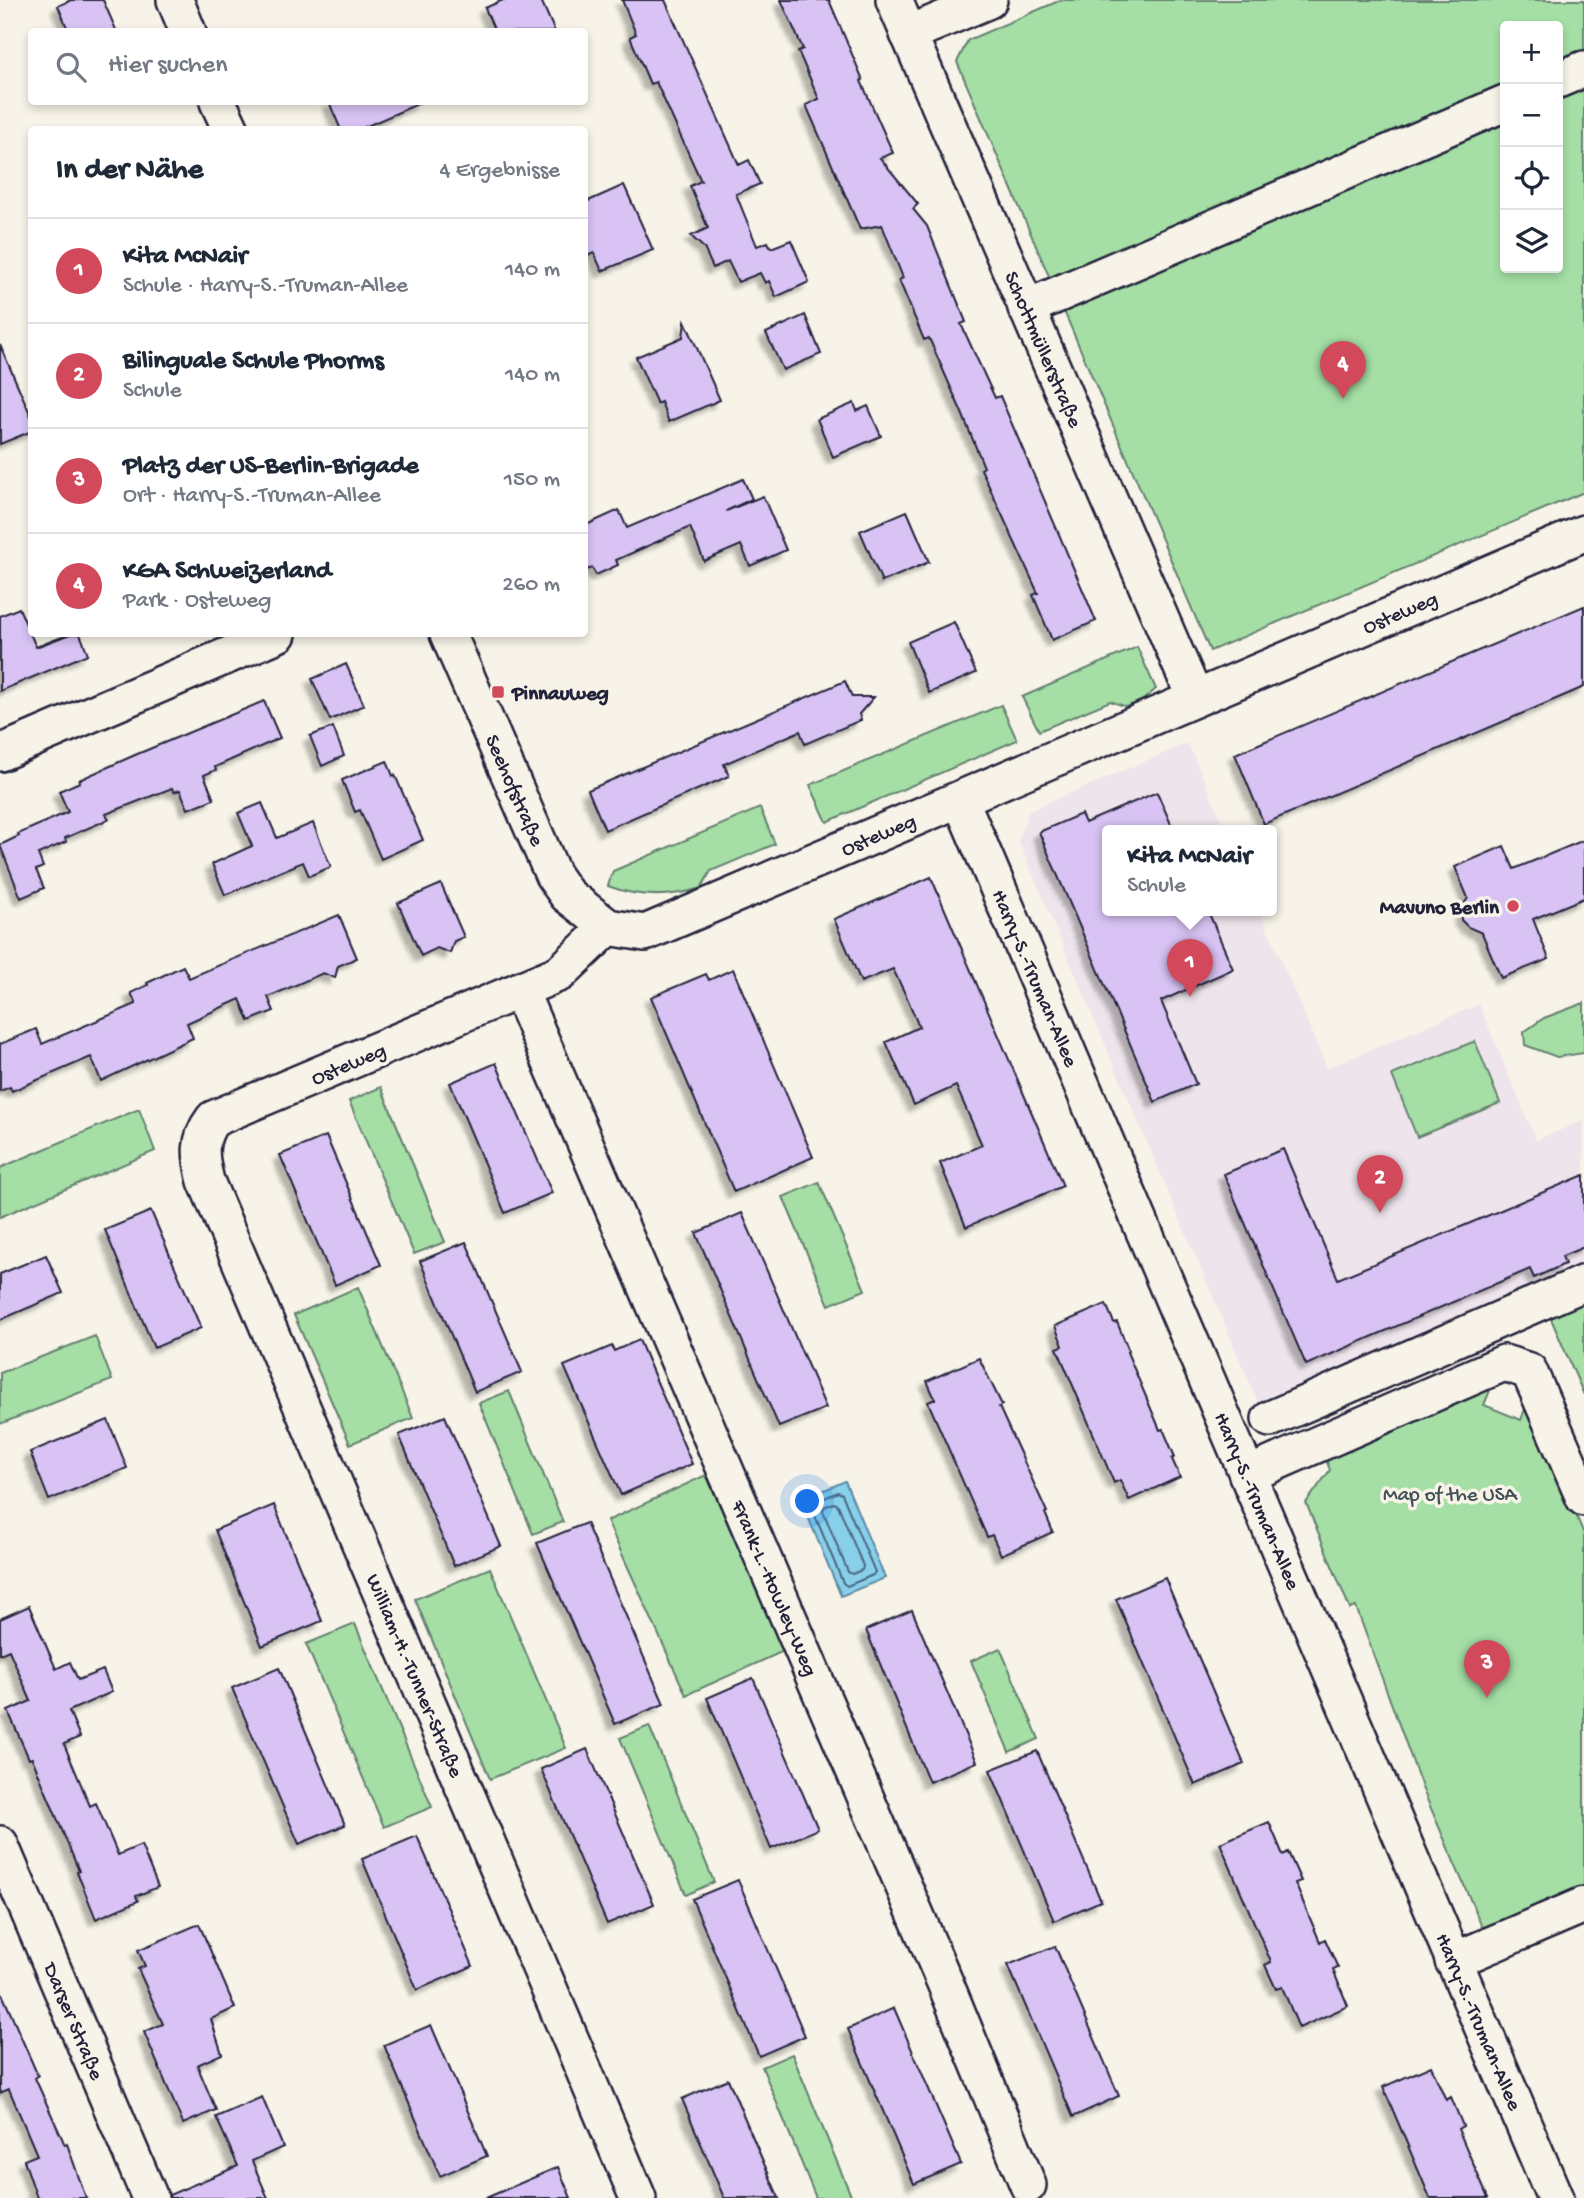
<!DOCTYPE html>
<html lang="de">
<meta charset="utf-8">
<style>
:root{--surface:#fff;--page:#f6f6f7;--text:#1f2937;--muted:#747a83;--line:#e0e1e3;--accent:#d1495b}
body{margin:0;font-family:"Gochi Hand",sans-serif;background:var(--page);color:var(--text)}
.controls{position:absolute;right:21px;top:21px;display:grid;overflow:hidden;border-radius:7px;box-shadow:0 4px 10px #0003}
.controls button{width:63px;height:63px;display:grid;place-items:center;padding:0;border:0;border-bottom:2px solid var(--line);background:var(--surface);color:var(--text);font:35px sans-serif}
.you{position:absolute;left:808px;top:1502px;width:24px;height:24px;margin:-18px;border:5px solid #fff;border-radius:50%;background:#1a73e8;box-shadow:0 0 0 10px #1a73e833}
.badge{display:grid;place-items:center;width:46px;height:46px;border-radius:50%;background:var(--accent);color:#fff;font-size:23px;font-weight:700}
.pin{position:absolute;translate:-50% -58px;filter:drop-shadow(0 2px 4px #0008)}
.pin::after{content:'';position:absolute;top:37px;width:24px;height:21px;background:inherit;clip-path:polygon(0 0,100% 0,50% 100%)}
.popup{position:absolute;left:1102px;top:825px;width:175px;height:91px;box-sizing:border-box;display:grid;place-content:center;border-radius:7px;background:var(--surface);filter:drop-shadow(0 2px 5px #0005);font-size:23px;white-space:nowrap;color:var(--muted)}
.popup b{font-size:26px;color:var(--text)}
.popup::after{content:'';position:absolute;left:50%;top:100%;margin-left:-14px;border:14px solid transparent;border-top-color:var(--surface)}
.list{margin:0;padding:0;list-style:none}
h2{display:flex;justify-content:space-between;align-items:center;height:91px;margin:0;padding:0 28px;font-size:30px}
h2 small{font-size:23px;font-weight:400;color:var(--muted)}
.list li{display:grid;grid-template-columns:46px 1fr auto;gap:21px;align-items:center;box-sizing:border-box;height:105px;padding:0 28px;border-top:2px solid var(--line)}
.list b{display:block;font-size:26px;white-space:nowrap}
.list p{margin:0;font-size:23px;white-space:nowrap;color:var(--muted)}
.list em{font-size:23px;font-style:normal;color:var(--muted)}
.icon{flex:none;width:38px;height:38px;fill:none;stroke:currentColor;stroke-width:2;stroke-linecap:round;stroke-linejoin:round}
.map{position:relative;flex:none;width:1584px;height:2198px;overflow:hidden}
.search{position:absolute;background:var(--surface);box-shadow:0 4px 10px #0003;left:28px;top:28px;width:560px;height:77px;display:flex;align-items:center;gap:18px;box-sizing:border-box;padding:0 24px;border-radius:7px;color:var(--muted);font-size:26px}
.panel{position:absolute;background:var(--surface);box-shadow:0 4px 10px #0003;left:28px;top:126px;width:560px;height:511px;border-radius:7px}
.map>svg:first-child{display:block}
</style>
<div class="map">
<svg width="1584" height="2198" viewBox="0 0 1584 2198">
<defs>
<filter id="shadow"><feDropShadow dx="-6" dy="6" stdDeviation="2" flood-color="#0004"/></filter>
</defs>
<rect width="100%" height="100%" fill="#f7f3e8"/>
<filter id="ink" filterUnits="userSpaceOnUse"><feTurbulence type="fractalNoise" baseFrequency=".0143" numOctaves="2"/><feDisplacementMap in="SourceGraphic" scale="14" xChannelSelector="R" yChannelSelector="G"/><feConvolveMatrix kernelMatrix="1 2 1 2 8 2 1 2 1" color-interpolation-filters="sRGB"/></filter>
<g filter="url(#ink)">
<path fill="#eee5ec" d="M 1188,743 L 1226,831 L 1108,831 L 1108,911 L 1260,911 L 1327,1068 L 1479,1004 L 1536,1140 L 1584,1120 L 1584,1271 L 1261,1410 L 1018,840 L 1029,811 Z"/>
<path fill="#a5dfa5" stroke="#648070" stroke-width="2" fill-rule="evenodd" d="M 1061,0 L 1584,0 L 1584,492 L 1210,651 L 957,62 L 968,40 ZM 1505,26 L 1558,26 L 1558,268 L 1505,268 Z
M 1137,647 L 1156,689 L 1143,700 L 1127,707 L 1110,701 L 1039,731 L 1022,697 Z
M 1001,705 L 1017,740 L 827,822 L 810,785 Z
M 760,808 L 775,844 L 711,871 L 701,888 C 669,898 639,898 608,886 L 613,871 Z
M 1584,1003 L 1584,1053 L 1557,1057 L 1525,1045 L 1524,1032 L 1544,1018 Z
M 1475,1041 L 1500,1103 L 1417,1137 L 1392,1075 Z
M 381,1087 L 445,1242 L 414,1254 L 349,1101 Z
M 139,1109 L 155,1151 L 0,1217 L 0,1168 Z
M 819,1182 L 865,1290 L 829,1305 L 783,1197 Z
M 358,1287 L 413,1418 L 350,1444 L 294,1315 Z
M 1584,1299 L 1584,1395 L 1549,1314 Z
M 95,1336 L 112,1380 L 0,1424 L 0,1373 Z
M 1486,1388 L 1491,1388 L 1484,1405 L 1521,1420 L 1526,1406 L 1535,1418 L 1584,1534 L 1584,1887 L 1495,1925 L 1482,1927 L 1423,1790 L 1356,1607 L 1350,1609 L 1306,1503 L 1330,1470 L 1325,1457 Z
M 509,1391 L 563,1522 L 533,1534 L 479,1403 Z
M 706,1475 L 786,1650 L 686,1695 L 607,1521 Z
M 490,1568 L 566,1748 L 490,1779 L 415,1599 Z
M 355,1624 L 432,1807 L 384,1827 L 306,1644 Z
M 1000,1648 L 1039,1739 L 1009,1752 L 971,1661 Z
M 649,1726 L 714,1882 L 686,1895 L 620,1738 Z
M 792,2054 L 852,2198 L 816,2198 L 762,2067 Z"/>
<path fill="#88cfea" stroke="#5f8aa4" stroke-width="2" d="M 845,1481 L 885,1578 L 841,1596 L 801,1500 Z"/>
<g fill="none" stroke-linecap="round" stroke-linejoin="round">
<path stroke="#4b6781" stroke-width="2" d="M 838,1492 L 842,1494 L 875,1572 L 873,1575 L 847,1586 L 843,1583 L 811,1506 L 813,1503 Z
M 834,1503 L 838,1505 L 863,1566 L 862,1570 L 852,1574 L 848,1572 L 823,1511 L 824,1507 Z"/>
</g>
<path fill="#d8c3f4" stroke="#22223b" stroke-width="2" filter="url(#shadow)" d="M 71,0 L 103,0 L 117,32 L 69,32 L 58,6 Z
M 503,0 L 541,0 L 555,32 L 495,32 L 485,8 Z
M 622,0 L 665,0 L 739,165 L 749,160 L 760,184 L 736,194 L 757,246 L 768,242 L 771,248 L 791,240 L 809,282 L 776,297 L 769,281 L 765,283 L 760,273 L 738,282 L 728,261 L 713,268 L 704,248 L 691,236 L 708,228 L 690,186 L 701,181 L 656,82 L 650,84 L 630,37 L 636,34 Z
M 781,0 L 829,0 L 863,80 L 861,81 L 893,153 L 880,158 L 918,204 L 913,209 L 927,226 L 966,322 L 961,324 L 995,398 L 1000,396 L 1096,621 L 1052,640 L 1033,595 L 1038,593 L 981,469 L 984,467 L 962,413 L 929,338 L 924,340 L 899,280 L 903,278 L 882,225 L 860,229 L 806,105 L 819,99 L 798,51 L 803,49 Z
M 329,102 L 422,102 L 358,130 L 341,130 Z
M 624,185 L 653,250 L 602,271 L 594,253 L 584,257 L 584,203 Z
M 805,315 L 821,354 L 783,370 L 766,333 Z
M 685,321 L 720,400 L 669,422 L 661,402 L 657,404 L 636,357 L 683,337 Z
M 0,345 L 32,418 L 32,431 L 0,444 Z
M 854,403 L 857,411 L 868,406 L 881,436 L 833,457 L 817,419 Z
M 743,479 L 752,499 L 726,511 L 763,496 L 786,550 L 750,566 L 741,545 L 704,561 L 690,527 L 616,560 L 618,565 L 596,575 L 592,568 L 584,571 L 584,526 L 619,510 L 627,528 Z
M 907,511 L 929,562 L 882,582 L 860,531 Z
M 1584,606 L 1584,687 L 1264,824 L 1235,754 Z
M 19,608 L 36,647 L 70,634 L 80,634 L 88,654 L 0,691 L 0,616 Z
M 954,622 L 976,673 L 929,693 L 908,642 Z
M 346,664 L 364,705 L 330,720 L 312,679 Z
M 845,681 L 852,697 L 874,697 L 859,714 L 861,720 L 805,744 L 800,731 L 724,764 L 729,776 L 605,830 L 588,790 Z
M 264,701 L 280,738 L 215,767 L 216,770 L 204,775 L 214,799 L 188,809 L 180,790 L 174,792 L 172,788 L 106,814 L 109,819 L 65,838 L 66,842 L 38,854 L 43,867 L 36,870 L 44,888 L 21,898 L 0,845 L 19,836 L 18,834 L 68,812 L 59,791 L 80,782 L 79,780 L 135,755 Z
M 333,727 L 344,756 L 322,766 L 310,736 Z
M 387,761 L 393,776 L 395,775 L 423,840 L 381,859 L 360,810 L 355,812 L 342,780 Z
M 1157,792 L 1174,831 L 1108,831 L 1108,911 L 1208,911 L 1233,969 L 1161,1001 L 1196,1084 L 1155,1102 L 1039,832 L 1081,814 L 1085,823 Z
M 262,803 L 277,838 L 313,823 L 331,867 L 309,876 L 303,862 L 225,895 L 212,864 L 252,846 L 238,813 Z
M 1584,840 L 1584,898 L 1533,919 L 1549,959 L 1501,978 L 1482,933 L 1468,927 L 1461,920 L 1461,909 L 1468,898 L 1455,867 L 1504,846 L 1514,869 Z
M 931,877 L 1063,1186 L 966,1227 L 940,1163 L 982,1145 L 956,1086 L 914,1105 L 886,1042 L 919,1027 L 908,1000 L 893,969 L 861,982 L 834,919 Z
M 441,884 L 464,937 L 454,941 L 450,953 L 437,948 L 421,956 L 398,903 Z
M 339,915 L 357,958 L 338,966 L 335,978 L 323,973 L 268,997 L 274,1011 L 249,1021 L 240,999 L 187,1023 L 193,1038 L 101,1081 L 91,1057 L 12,1091 L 10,1087 L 0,1091 L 0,1044 L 36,1029 L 42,1044 L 136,1004 L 131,993 L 148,985 L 147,983 L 183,966 L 189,978 Z
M 733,969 L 813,1157 L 734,1192 L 651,997 L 706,974 L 709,980 Z
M 496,1063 L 552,1193 L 505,1213 L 450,1083 Z
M 326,1136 L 381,1265 L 335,1285 L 280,1155 Z
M 1283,1149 L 1338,1279 L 1584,1175 L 1584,1247 L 1562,1256 L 1565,1264 L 1534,1278 L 1530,1269 L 1306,1365 L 1224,1174 Z
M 151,1211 L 201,1328 L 154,1348 L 105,1230 Z
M 742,1213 L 826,1408 L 779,1427 L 696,1233 Z
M 466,1242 L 522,1372 L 475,1392 L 420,1261 Z
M 46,1255 L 63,1293 L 0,1320 L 0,1274 Z
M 1106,1304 L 1114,1323 L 1117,1322 L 1129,1351 L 1127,1352 L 1160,1430 L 1163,1429 L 1175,1457 L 1172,1459 L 1180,1477 L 1129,1500 L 1120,1480 L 1114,1483 L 1057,1348 L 1063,1346 L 1055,1326 Z
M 639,1340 L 692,1464 L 621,1495 L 564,1366 L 612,1346 L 614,1351 Z
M 979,1358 L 1002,1405 L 999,1407 L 1047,1512 L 1045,1513 L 1053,1532 L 1001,1555 L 992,1535 L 987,1537 L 928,1402 L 935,1399 L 927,1381 Z
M 445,1416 L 501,1546 L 454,1566 L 399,1435 Z
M 108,1420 L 127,1468 L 49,1500 L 30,1452 Z
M 274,1505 L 322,1621 L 262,1646 L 215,1530 Z
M 586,1523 L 664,1704 L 615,1724 L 537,1543 Z
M 1165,1578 L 1244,1764 L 1195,1785 L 1116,1599 Z
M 29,1606 L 56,1669 L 70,1662 L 78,1680 L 103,1670 L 112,1692 L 69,1711 L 80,1737 L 64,1744 L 90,1806 L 96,1803 L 118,1855 L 141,1845 L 158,1887 L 136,1896 L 138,1901 L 96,1919 L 77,1872 L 79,1871 L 32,1758 L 29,1759 L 8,1711 L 31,1701 L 9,1650 L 0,1654 L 0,1619 Z
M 912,1610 L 977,1762 L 929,1782 L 866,1630 Z
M 279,1668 L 345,1825 L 299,1844 L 232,1688 Z
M 753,1678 L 818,1829 L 771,1849 L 707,1698 Z
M 587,1749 L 654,1904 L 607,1924 L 541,1769 Z
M 1037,1751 L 1101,1901 L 1054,1921 L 990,1770 Z
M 1269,1822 L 1283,1855 L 1288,1852 L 1301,1881 L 1295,1883 L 1320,1942 L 1325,1939 L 1338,1968 L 1333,1970 L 1348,2006 L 1299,2028 L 1282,1987 L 1276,1989 L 1265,1965 L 1271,1962 L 1220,1843 Z
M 417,1836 L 473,1966 L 417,1990 L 362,1859 Z
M 738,1880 L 805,2036 L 759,2056 L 692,1899 Z
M 199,1924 L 235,2008 L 211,2019 L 222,2054 L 197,2065 L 216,2110 L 183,2124 L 144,2032 L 163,2024 L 138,1969 L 145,1966 L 138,1950 Z
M 1055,1946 L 1119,2096 L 1073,2117 L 1008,1965 Z
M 0,1989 L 38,2076 L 35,2078 L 65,2145 L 67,2144 L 86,2198 L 37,2198 L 24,2160 L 37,2155 L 9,2089 L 0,2093 Z
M 894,2008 L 961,2164 L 914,2184 L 848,2029 Z
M 431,2025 L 487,2156 L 440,2176 L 384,2045 Z
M 1431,2066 L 1446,2100 L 1451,2097 L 1463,2126 L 1458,2129 L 1488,2198 L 1430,2198 L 1383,2087 Z
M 728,2079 L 765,2166 L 779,2198 L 724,2198 L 682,2099 Z
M 262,2097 L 283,2147 L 252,2161 L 268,2198 L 170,2198 L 169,2195 L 238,2166 L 216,2117 Z
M 558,2167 L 571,2198 L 486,2198 Z"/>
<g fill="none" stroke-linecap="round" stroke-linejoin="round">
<defs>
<g id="minor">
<path d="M 175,0 L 188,32"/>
<path id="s1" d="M 894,0 L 1195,698"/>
<path d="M 908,34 L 989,0"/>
<path d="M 1558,80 L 1584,69"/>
<path d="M 218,102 L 231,130"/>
<path d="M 1026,308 L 1505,103"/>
<path id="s2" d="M 448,634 L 553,875 L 567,895 L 608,927 L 645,933 L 1584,533"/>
<path d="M 0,753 L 278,634"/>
<path id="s3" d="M 961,801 L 1555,2198"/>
<path id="s4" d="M 608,927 L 560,973 L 213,1119 C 197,1140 200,1157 206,1181 L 638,2198"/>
<path id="s5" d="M 520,991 L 946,1985 L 1028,2185"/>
<path d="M 1270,1419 L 1584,1283"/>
<path d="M 1247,1475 L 1504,1363 L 1529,1371 L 1584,1498"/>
<path id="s6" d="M 0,1844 L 150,2198"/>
<path d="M 1453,1961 L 1584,1905"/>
</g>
</defs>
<use href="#minor" stroke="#22223b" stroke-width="40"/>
<use href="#minor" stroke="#f7f3e8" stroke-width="35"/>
</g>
</g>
<g fill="#d1495b" stroke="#f7f3e8" stroke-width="2.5">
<rect x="491" y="685" width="14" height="14" rx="3.5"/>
<circle cx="1513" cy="906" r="7"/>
</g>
<g text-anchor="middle" stroke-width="7" stroke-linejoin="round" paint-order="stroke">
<g font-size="21" fill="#22223b" stroke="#f7f3e8">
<text dy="7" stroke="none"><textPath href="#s1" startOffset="380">Schottmüllerstraße</textPath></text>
<text dy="7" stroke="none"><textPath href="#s2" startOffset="1197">Osteweg</textPath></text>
<text dy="7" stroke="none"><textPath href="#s2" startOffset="170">Seehofstraße</textPath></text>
<text dy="7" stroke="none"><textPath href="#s2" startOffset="630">Osteweg</textPath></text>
<text dy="7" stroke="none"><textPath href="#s3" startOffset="192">Harry-S.-Truman-Allee</textPath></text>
<text transform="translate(348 1063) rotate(-23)" y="7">Osteweg</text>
<text dy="7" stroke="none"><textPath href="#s3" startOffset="760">Harry-S.-Truman-Allee</textPath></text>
<text dy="7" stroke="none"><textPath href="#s5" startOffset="649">Frank-L.-Howley-Weg</textPath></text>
<text dy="7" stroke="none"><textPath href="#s4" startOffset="1045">William-H.-Tunner-Straße</textPath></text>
<text dy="7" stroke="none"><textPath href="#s6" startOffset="192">Darser Straße</textPath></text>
<text dy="7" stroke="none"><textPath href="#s3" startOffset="1326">Harry-S.-Truman-Allee</textPath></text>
</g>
<g font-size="21" font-weight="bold" fill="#22223b" stroke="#f7f3e8" text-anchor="start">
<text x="512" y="699">Pinnauweg</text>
<text x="1499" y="913" text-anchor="end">Mavuno Berlin</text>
</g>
<g font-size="21" fill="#435156" stroke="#f7f3e8">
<text x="1450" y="1500">Map of the USA</text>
</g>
</g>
</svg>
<div class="controls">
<button>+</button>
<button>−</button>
<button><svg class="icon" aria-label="locate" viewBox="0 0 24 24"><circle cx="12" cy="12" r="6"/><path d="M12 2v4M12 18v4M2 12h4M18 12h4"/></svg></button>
<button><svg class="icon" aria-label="layers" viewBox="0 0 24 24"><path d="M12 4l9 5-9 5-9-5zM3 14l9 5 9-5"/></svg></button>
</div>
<div class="you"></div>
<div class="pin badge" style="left:1190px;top:997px">1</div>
<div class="popup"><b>Kita McNair</b>Schule</div>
<div class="pin badge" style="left:1380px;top:1213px">2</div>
<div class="pin badge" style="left:1487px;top:1698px">3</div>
<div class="pin badge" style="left:1343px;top:399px">4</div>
<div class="search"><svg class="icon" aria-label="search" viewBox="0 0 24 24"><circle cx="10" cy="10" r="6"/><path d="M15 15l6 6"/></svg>Hier suchen</div>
<section class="panel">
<h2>In der Nähe<small>4 Ergebnisse</small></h2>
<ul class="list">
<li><span class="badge">1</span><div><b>Kita McNair</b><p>Schule · Harry-S.-Truman-Allee</p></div><em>140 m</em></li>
<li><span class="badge">2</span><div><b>Bilinguale Schule Phorms</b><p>Schule</p></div><em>140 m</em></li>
<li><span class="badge">3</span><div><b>Platz der US-Berlin-Brigade</b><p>Ort · Harry-S.-Truman-Allee</p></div><em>150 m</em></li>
<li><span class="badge">4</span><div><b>KGA Schweizerland</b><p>Park · Osteweg</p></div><em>260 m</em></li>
</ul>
</section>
</div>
